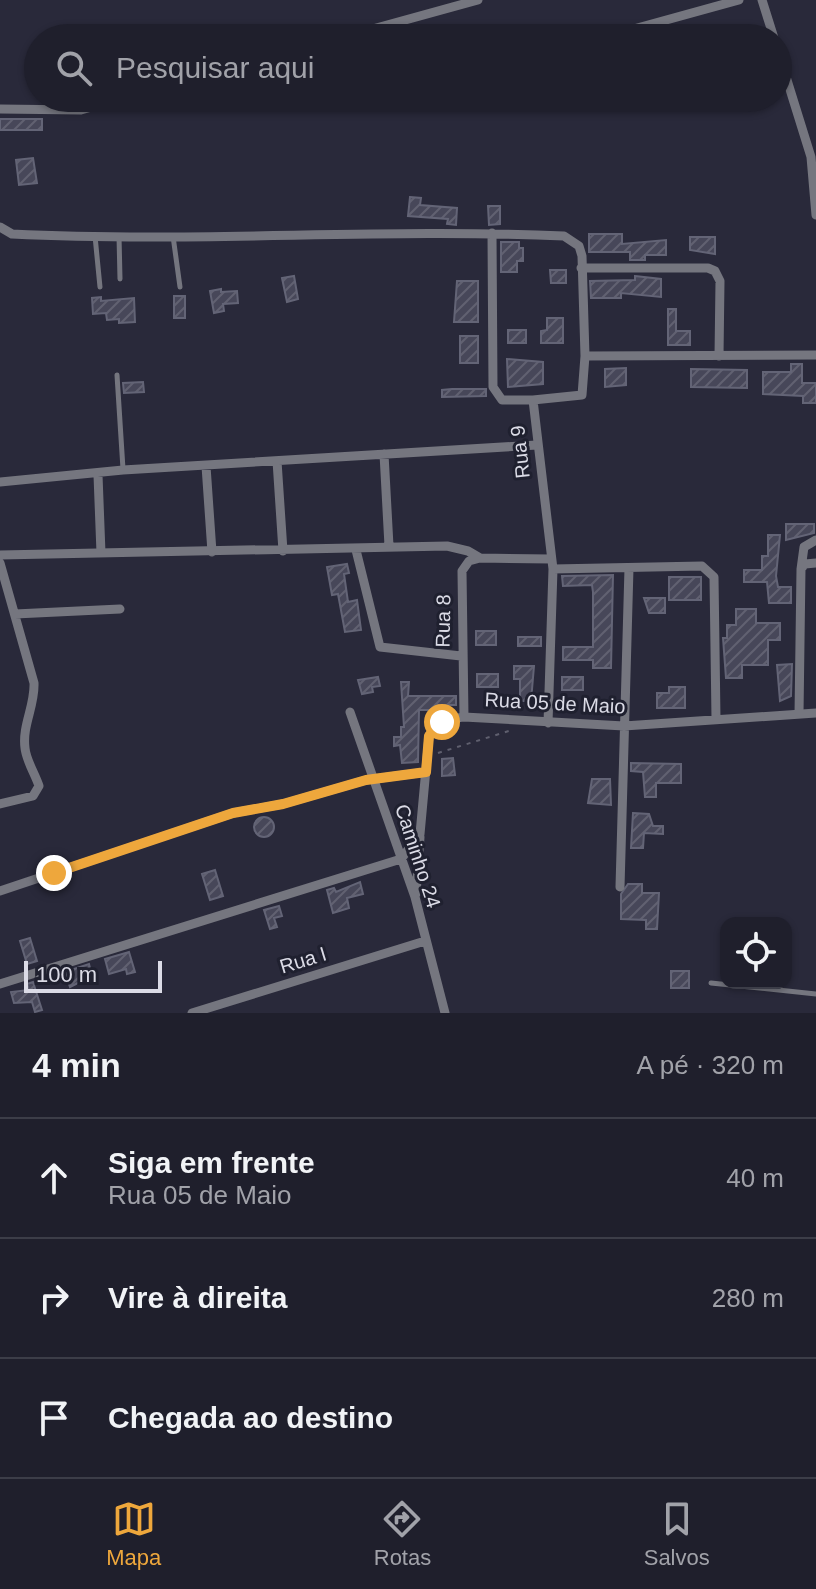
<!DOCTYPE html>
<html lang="pt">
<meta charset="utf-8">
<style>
:root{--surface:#1f1f2c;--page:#272734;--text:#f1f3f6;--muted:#a1a2a9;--line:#3c3d48;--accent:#eea73c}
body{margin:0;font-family:Helvetica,sans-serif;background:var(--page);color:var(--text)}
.controls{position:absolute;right:24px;bottom:24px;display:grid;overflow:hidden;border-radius:16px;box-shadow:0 2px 6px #0004}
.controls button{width:72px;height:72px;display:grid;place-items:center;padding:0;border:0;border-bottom:2px solid var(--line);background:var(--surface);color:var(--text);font:40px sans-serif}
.scale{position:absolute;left:24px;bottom:20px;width:138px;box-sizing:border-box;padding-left:8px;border:4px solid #dbdbe6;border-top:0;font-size:22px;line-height:28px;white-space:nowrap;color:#dbdbe6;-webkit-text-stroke:6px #1f202f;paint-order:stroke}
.stop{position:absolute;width:24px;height:24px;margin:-18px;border:6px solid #eea73c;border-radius:50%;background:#fff}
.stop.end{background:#eea73c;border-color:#fff;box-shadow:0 2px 8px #0008}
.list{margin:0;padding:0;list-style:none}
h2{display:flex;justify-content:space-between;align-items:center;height:104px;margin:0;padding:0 32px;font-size:34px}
h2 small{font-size:26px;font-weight:400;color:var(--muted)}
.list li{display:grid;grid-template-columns:52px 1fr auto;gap:24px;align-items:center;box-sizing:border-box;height:120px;padding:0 32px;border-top:2px solid var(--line)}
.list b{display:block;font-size:30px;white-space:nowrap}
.list p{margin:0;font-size:26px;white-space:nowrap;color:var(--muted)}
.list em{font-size:26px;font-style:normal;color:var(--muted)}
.icon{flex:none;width:44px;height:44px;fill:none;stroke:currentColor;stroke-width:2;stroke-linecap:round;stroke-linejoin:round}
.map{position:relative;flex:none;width:816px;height:1013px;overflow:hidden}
.search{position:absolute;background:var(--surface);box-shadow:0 2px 6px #0004;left:24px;right:24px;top:24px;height:88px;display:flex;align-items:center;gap:20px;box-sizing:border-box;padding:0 28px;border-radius:44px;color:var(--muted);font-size:30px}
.sheet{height:464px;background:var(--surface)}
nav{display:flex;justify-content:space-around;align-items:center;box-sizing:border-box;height:112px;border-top:2px solid var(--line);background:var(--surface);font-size:22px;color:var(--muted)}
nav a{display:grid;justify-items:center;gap:4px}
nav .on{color:var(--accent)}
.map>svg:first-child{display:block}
</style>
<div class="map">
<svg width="816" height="1013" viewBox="0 0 816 1013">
<defs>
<pattern id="building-hatch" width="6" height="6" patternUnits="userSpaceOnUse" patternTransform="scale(2)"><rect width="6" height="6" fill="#474759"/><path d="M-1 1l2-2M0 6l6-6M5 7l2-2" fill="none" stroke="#616171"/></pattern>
</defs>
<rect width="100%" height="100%" fill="#29293a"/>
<path fill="url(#building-hatch)" stroke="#636476" stroke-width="2" d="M 0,119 L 42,119 L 42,130 L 0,130 Z
M 33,158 L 37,183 L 19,185 L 16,160 Z
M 410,197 L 421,198 L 420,205 L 457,208 L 456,225 L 447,224 L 448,219 L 408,216 Z
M 488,206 L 500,206 L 500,224 L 489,225 Z
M 589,234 L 622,234 L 622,244 L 666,240 L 666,255 L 645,255 L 645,260 L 630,260 L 630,252 L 589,252 Z
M 690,237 L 715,237 L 715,254 L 690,250 Z
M 501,242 L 519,242 L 519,248 L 523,248 L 523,261 L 517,261 L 517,272 L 501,272 Z
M 550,270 L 566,270 L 566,283 L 551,283 Z
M 294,276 L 298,299 L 287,302 L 282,278 Z
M 635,276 L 661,279 L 661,297 L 621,293 L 621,298 L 591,298 L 590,281 L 635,280 Z
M 457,281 L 478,281 L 478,322 L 454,322 Z
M 221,289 L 221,292 L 237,291 L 238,303 L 223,304 L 224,311 L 214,313 L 210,291 Z
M 174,296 L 185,296 L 185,318 L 174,318 Z
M 101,297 L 101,301 L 134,298 L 135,322 L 119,323 L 119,319 L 107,320 L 106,313 L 93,314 L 92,298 Z
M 668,309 L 676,309 L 676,331 L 690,331 L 690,345 L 668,345 Z
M 547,318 L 563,318 L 563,343 L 541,343 L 541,331 L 547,330 Z
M 508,330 L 526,330 L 526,343 L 508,343 Z
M 460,336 L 478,336 L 478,363 L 460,363 Z
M 507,359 L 543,362 L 543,384 L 508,387 Z
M 791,364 L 802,364 L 802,383 L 816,383 L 816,403 L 803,403 L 803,396 L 763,394 L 763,372 L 791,372 Z
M 626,368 L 626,385 L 605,387 L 605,369 Z
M 691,369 L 747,370 L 747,388 L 691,387 Z
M 143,382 L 144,392 L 124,393 L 123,383 Z
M 452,389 L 486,389 L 486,396 L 442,397 L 442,390 Z
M 786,524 L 814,524 L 814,533 L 786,540 Z
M 768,535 L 780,535 L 776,576 L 778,587 L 791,587 L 791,603 L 769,603 L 767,582 L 744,582 L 744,570 L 762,570 L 762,556 L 768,556 Z
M 347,564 L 349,573 L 344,574 L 348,602 L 357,600 L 361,630 L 345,632 L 338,594 L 332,595 L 327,567 Z
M 613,575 L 611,668 L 593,668 L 593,660 L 563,660 L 563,647 L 593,647 L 593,592 L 592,585 L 563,586 L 562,576 Z
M 669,577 L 701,577 L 701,600 L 669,600 Z
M 644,598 L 665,598 L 665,613 L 649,613 Z
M 736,609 L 756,609 L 756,623 L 780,623 L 780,640 L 768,640 L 768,665 L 742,665 L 742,678 L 726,678 L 723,638 L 727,638 L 727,625 L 736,625 Z
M 476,631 L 496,631 L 496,645 L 476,645 Z
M 518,637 L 541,637 L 541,646 L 518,646 Z
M 792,664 L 791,696 L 780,701 L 777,665 Z
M 514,666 L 534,666 L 531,701 L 520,701 L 520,679 L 514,679 Z
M 477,674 L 498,674 L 498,687 L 477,687 Z
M 378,677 L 380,686 L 372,687 L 373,692 L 362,694 L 358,680 Z
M 562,677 L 583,677 L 583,690 L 562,690 Z
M 401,682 L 409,682 L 408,696 L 456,696 L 456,705 L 438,705 L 434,710 L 419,710 L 418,762 L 402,763 L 400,745 L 394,746 L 394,737 L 401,737 L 401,727 L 404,727 Z
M 669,687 L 685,687 L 685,708 L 657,708 L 657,693 L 669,693 Z
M 453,758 L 455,775 L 442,776 L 442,759 Z
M 631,763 L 681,764 L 681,783 L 656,783 L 656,797 L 645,797 L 643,772 L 631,771 Z
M 592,779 L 610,779 L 611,805 L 588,803 Z
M 633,813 L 649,814 L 653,826 L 663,826 L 663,834 L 644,833 L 643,848 L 631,848 Z
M254 827a10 10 0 1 1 20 0a10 10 0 1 1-20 0Z
M 215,870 L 223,896 L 210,900 L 202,874 Z
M 360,882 L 363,894 L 347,898 L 349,908 L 333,913 L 327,890 L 334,888 L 336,892 Z
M 628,884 L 642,884 L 642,893 L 659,893 L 657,929 L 646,929 L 646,920 L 621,919 L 621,894 Z
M 279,906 L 282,916 L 274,918 L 277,927 L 270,929 L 264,910 Z
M 30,938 L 37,961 L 27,964 L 20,941 Z
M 129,952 L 135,972 L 127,974 L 126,969 L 109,974 L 105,959 Z
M 89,964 L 92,976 L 70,987 L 65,972 Z
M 671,971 L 689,971 L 689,988 L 671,988 Z
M 33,982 L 42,1010 L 35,1012 L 32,1002 L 14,1003 L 11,992 L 29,990 L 27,984 Z"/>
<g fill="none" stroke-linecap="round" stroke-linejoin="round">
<path stroke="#5f5f6e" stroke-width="2" stroke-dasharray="4 6" stroke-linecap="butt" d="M 438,753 L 512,730"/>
<path stroke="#75767f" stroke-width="5" d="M 95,236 L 100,287
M 119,236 L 120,279
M 173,236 L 180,287
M 117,375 L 123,469
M 711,983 L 816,994"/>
<path stroke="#75767f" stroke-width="9" d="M 762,0 L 774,38
M 384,26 L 388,38
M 340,38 L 478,0
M 601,38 L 739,0
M 778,51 L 811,157 L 816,215
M 0,109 L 81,110 L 123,98
M 0,227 L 12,234 C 195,243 380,228 564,236 L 579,246 L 582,256 L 585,356
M 492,233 L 493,387 L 502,400 L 533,400
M 581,268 L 708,268 L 715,271 L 720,281 L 719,356
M 384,454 L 389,546
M 277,461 L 283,551
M 206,466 L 212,552
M 98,475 L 101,553
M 0,482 L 123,470 L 537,445
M 356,550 L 380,647 L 461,656
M 0,555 L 447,546 L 468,551 L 480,558
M 0,563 L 34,683 C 35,706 22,725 25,748 C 26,760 35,774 39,786 L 33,796 L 0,804
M 553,569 L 702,566 L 714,577 L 716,719
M 801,569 L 804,547 L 816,540
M 15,614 L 120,609
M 350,712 L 415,897 L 445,1013
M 799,714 L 801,569 L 805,564 L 816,563
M 464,717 L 462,571 L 469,561 L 480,558 L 551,559
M 548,723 L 553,569 L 533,400 L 582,395 L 585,356 L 816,355
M 620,887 L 629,568
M 0,891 L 233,813 L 283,804 L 366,780 L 426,772
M 416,894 L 420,837
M 0,984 L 401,859 L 420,834 L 429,736 C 435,720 450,719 464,717 L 624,726 L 816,713
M 192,1013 L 425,941"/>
</g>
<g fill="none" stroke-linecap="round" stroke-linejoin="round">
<path stroke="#eea73c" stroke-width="10" d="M 54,873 L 233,813 L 283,804 L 366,780 L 426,772 L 429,736 L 442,722"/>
</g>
<g text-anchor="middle" stroke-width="6" stroke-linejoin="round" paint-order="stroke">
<g font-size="20" fill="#dbdbe6" stroke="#1f202f">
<text transform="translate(520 452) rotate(-96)" y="7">Rua 9</text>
<text transform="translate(443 621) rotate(-89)" y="7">Rua 8</text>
<text transform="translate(555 703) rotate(3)" y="7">Rua 05 de Maio</text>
<text transform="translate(418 856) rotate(72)" y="7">Caminho 24</text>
<text transform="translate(303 960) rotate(-17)" y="7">Rua I</text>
</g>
</g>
</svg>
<div class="controls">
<button><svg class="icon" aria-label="locate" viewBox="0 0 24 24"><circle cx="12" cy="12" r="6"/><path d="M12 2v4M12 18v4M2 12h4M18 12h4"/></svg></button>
</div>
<div class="scale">100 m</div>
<div class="stop" style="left:442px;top:722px"></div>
<div class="stop end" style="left:54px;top:873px"></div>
<div class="search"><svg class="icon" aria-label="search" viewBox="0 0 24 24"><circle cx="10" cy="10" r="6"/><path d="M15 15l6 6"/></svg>Pesquisar aqui</div>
</div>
<section class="sheet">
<h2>4 min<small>A pé · 320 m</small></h2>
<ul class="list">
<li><svg class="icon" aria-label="ahead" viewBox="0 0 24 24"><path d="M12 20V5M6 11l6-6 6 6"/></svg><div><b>Siga em frente</b><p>Rua 05 de Maio</p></div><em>40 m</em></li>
<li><svg class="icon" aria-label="right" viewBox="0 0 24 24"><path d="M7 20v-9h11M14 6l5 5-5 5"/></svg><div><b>Vire à direita</b></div><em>280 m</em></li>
<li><svg class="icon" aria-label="arrive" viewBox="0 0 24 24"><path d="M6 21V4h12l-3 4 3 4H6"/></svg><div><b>Chegada ao destino</b></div></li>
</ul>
</section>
<nav>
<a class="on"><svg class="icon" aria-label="map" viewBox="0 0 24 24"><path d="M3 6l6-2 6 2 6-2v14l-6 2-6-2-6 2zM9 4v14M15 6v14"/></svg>Mapa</a>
<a><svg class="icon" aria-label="directions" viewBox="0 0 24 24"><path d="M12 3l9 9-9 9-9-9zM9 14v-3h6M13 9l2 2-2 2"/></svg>Rotas</a>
<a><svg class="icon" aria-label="saved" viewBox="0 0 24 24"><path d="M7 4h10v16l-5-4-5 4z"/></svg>Salvos</a>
</nav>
